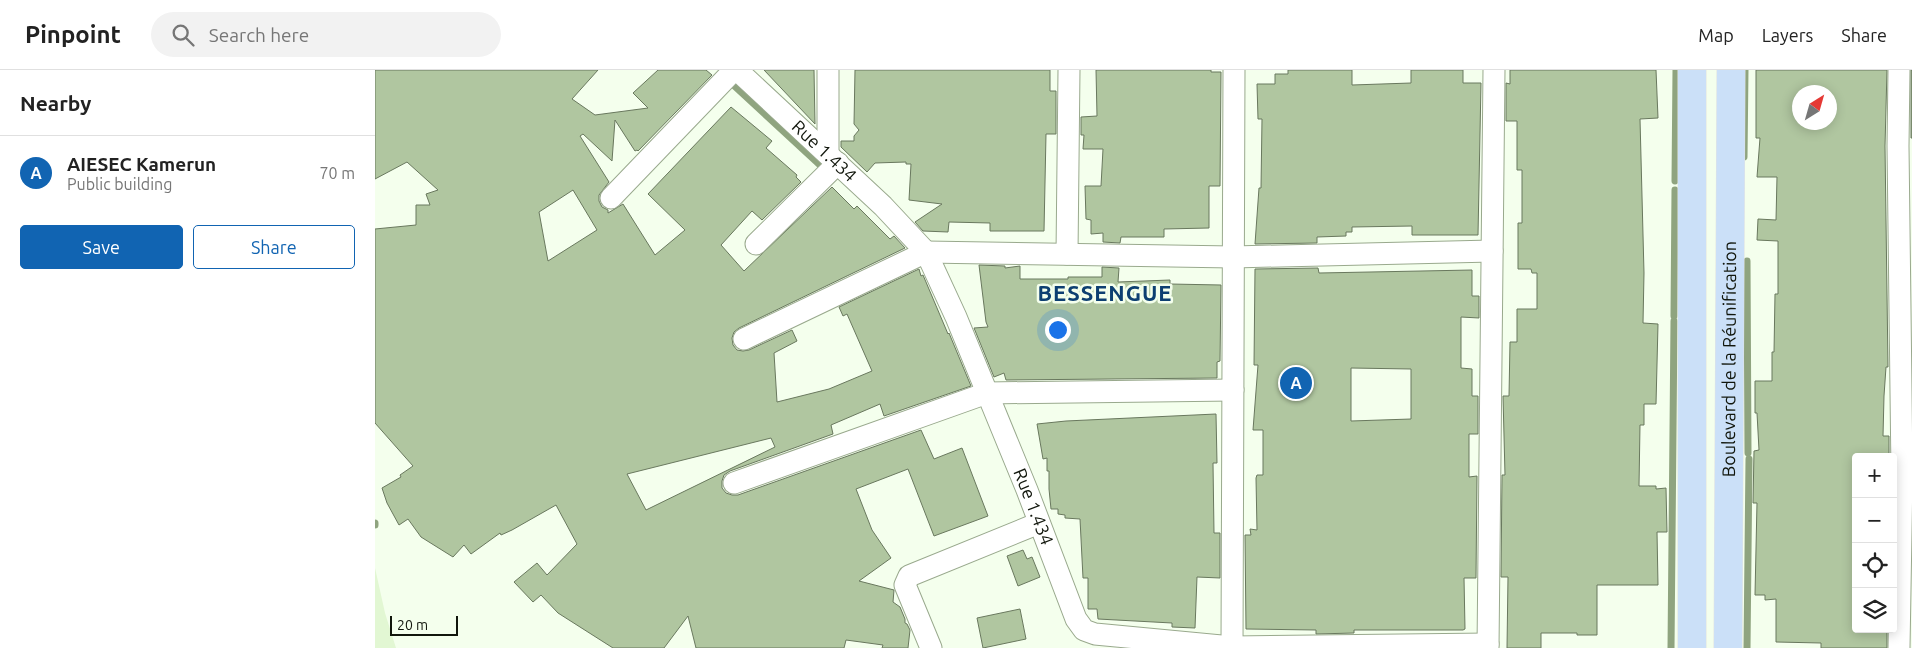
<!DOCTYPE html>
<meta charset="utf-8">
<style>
:root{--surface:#fff;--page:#f2f2f2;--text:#222;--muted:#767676;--line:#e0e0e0;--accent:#1164b2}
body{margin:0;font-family:Ubuntu,sans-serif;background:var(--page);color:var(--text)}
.controls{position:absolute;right:15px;bottom:15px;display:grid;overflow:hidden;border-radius:5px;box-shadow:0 2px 12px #0003}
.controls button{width:45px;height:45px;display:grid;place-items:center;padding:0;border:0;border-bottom:1px solid var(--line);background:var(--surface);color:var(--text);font:25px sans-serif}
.compass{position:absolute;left:1417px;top:15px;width:45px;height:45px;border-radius:50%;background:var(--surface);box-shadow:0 2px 12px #0003;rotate:37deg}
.scale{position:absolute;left:15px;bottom:12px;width:68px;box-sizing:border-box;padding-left:5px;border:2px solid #11160c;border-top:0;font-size:14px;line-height:18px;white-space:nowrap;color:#11160c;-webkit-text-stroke:4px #f4ffed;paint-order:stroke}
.you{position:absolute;left:682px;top:259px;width:18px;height:18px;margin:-12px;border:4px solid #fff;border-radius:50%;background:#1a73e8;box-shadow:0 0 0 8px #1a73e833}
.badge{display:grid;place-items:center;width:32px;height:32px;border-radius:50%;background:var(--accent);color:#fff;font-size:16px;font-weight:700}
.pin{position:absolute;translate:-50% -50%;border:2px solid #fff;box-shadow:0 1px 5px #0006}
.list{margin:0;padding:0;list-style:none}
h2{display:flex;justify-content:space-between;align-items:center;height:65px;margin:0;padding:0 20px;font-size:21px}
h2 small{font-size:16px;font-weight:400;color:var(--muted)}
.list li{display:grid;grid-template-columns:32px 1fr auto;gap:15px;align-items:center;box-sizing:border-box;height:75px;padding:0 20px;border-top:1px solid var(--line)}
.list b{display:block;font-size:19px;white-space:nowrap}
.list p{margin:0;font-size:16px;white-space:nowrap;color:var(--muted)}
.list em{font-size:16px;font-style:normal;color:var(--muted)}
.actions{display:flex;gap:10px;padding:15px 20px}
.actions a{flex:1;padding:11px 0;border:1px solid var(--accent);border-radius:5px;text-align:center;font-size:18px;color:var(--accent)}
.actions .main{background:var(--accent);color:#fff}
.icon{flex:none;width:28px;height:28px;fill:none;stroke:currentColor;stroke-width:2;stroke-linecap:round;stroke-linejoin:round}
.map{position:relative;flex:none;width:1537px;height:578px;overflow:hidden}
header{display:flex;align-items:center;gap:30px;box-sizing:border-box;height:70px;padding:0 25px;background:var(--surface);border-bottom:1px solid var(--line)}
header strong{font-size:24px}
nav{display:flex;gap:28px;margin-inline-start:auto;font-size:18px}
.search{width:350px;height:45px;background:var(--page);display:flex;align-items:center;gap:12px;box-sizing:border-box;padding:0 18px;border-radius:28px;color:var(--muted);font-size:19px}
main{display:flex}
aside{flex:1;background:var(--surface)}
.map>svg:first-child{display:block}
</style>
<header>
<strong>Pinpoint</strong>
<div class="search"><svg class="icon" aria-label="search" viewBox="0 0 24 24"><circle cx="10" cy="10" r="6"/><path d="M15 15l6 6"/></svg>Search here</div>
<nav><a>Map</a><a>Layers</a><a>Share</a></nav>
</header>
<main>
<aside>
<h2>Nearby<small></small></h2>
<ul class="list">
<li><span class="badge">A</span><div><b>AIESEC Kamerun</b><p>Public building</p></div><em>70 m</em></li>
</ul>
<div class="actions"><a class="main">Save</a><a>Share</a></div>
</aside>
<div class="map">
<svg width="1537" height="578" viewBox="0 0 1537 578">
<rect width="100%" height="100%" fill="#f4ffed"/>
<path fill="#e2f7d3" d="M 0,498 L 10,543 L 21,578 L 0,578 Z"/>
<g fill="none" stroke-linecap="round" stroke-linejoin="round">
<path stroke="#8fa47f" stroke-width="7" d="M 354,11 L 446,96
M 1369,87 L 1370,0
M 1300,111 L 1301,0
M 1372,191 L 1373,383
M 1299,246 L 1300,120
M 0,453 L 0,455
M 1296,578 L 1299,251
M 1372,578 L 1374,389"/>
</g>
<path fill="#b0c6a0" stroke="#69785e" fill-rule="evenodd" d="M 0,0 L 223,0 L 197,29 L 220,45 L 273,38 L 258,23 L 283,0 L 331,0 L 337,5 L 263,81 L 262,80 L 260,81 L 240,50 L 237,91 L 208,64 L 205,66 L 234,112 L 224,125 L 224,131 L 227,137 L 233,140 L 233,143 L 248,134 L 280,185 L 310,160 L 273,124 L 356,37 L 397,71 L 391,78 L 422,105 L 421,107 L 426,112 L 387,150 L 377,141 L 346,175 L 369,201 L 457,117 L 479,139 L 482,136 L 515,169 L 519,166 L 530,178 L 364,258 L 359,262 L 357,268 L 358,275 L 362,280 L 368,281 L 374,280 L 417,260 L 422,271 L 399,283 L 402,332 L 454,319 L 497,301 L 472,244 L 468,246 L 464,237 L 544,199 L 546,206 L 548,205 L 573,264 L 574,263 L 596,316 L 509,346 L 505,334 L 456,355 L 458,364 L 355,401 L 349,405 L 347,411 L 347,418 L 351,423 L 357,425 L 363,425 L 546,360 L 559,389 L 587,378 L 613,446 L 559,466 L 533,399 L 481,419 L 497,460 L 516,488 L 484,511 L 519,520 L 518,532 L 525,537 L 530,549 L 530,553 L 532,554 L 535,560 L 533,578 L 507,578 L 508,575 L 471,570 L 469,578 L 321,578 L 313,546 L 289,578 L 238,578 L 183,543 L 166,525 L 158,532 L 139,512 L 162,493 L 172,505 L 202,474 L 181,435 L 137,460 L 126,465 L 125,463 L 96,484 L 89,475 L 78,487 L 46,467 L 33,449 L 24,455 L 12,433 L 7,418 L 26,407 L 25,405 L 38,396 L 0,353 L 0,159 L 41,155 L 41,135 L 55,135 L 51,124 L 63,120 L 32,92 L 0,109 ZM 198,120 L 222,160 L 173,191 L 164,142 ZM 396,368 L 400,377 L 271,440 L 252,404 Z
M 389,0 L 439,0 L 440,54 Z
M 480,0 L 675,0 L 675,21 L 681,21 L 681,64 L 671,64 L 669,161 L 615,161 L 615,153 L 574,152 L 573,162 L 548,161 L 540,152 L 567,134 L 534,130 L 536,94 L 531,94 L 531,92 L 500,93 L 492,102 L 466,77 L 466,71 L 479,71 L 479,66 L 484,60 L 479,54 Z
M 721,0 L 836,0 L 836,2 L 846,2 L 845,116 L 834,116 L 834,158 L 789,159 L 789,167 L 746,167 L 745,173 L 728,172 L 728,163 L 716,164 L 716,150 L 711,149 L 710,116 L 726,116 L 728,79 L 708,79 L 709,65 L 706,65 L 706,47 L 722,46 Z
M 913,0 L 977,0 L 977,15 L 1036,13 L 1036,0 L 1088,0 L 1088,13 L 1106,13 L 1103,165 L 1037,165 L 1037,156 L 977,157 L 977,162 L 971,162 L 971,166 L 942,167 L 942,173 L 880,174 L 884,118 L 886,118 L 887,49 L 883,49 L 882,14 L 900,14 L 900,4 L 913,4 Z
M 1135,0 L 1281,0 L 1283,48 L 1265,49 L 1269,203 L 1268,253 L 1283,254 L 1281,334 L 1269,334 L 1269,355 L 1265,355 L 1264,416 L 1281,416 L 1281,419 L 1291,418 L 1292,462 L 1282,462 L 1283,515 L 1222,515 L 1222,565 L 1202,565 L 1202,563 L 1166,563 L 1166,578 L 1132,578 L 1133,507 L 1126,507 L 1127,405 L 1130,405 L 1128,326 L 1134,326 L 1135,272 L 1142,272 L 1142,239 L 1162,239 L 1162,203 L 1157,203 L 1156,199 L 1143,199 L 1143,153 L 1147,153 L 1147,100 L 1142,100 L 1142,51 L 1131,51 L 1131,13 L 1135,14 Z
M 1381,0 L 1512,0 L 1510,76 L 1513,297 L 1511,297 L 1509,326 L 1508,366 L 1514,366 L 1514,387 L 1481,387 L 1481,559 L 1512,559 L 1512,578 L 1446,578 L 1446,573 L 1401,572 L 1401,529 L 1390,530 L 1390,525 L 1380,525 L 1382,433 L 1378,433 L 1379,381 L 1384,380 L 1382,343 L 1380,343 L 1380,311 L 1397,311 L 1397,282 L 1399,282 L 1400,224 L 1403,224 L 1403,171 L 1382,170 L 1383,149 L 1401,150 L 1402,107 L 1382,107 L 1385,68 L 1381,68 ZM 1424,22 L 1454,22 L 1454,52 L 1424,52 Z
M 1536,0 L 1537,0 L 1537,68 L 1536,68 Z
M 604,195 L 630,196 L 630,198 L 645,196 L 645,209 L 693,209 L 693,207 L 727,207 L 727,197 L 744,198 L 743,212 L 795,210 L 795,214 L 846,215 L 845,291 L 842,292 L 842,308 L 631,310 L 629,303 L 619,307 L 599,258 L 613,257 L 611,252 Z
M 943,198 L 944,203 L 1097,200 L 1097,226 L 1104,226 L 1104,248 L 1086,247 L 1086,298 L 1097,299 L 1097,326 L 1103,326 L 1103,364 L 1094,364 L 1094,407 L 1102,406 L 1101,508 L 1089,508 L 1090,559 L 1088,560 L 979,560 L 979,563 L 941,564 L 941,560 L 871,559 L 870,465 L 876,465 L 875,459 L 882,460 L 881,408 L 882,405 L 888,405 L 888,360 L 878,360 L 883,295 L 879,295 L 880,199 ZM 976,298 L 1036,299 L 1036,349 L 976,351 Z
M 841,344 L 842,393 L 838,393 L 839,463 L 845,463 L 845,508 L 822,507 L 820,558 L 797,557 L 797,553 L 723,549 L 722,539 L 713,539 L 713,508 L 708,508 L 705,449 L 690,448 L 690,445 L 683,444 L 683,439 L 676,439 L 674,419 L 674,401 L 672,401 L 672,388 L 668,389 L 662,354 L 691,351 Z
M 648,480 L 652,489 L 657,487 L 665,507 L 643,516 L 632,486 Z
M 645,539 L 651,569 L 608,578 L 602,548 Z"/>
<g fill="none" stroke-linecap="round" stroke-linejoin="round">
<defs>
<g id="street">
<path id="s1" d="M 362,0 L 508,136 L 551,182 L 581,247 L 652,420 L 701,549 L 709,560 L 720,564 L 857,577 L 1113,574"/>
<path d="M 453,0 L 453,84"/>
<path d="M 236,128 L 359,0"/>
<path d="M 381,174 L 463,93"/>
<path d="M 692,184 L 694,0"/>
<path d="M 369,269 L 551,182 L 858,187 L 1117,181"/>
<path d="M 359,413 L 612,323 L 858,320"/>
<path d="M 857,577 L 859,0"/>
<path d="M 556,578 L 530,515 L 534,506 L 664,453"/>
<path d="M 1113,578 L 1119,0"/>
<path d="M 1524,578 L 1527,403 L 1523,76 L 1524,0"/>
</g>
<g id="primary">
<path d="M 1317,578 L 1317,0"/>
<path id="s2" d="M 1353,578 L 1356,0"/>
</g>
</defs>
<use href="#street" stroke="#99a98d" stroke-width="23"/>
<use href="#primary" stroke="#e2e3e2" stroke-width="29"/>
<use href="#street" stroke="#fff" stroke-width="21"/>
<use href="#primary" stroke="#cbe0f8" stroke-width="28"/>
</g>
<g text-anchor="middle" stroke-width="5" stroke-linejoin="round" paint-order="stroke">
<g font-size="18" fill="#11160c" stroke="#f4ffed">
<text dy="6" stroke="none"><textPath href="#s1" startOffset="119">Rue 1.434</textPath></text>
<text dy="6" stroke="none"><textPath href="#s2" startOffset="289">Boulevard de la Réunification</textPath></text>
<text dy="6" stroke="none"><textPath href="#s1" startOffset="539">Rue 1.434</textPath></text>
</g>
<g font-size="22" font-weight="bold" letter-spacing="1" fill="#0d3f71" stroke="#f4ffed">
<text x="730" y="231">BESSENGUE</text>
</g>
</g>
</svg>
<div class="controls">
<button>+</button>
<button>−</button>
<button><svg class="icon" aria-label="locate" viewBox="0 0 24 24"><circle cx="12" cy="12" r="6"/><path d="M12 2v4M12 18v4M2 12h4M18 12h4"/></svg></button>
<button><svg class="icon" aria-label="layers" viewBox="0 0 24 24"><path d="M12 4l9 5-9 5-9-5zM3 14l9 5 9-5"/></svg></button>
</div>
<svg class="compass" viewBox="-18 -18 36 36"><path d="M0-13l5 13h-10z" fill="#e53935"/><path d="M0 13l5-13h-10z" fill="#767676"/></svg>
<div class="scale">20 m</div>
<div class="you"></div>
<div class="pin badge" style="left:921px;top:313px">A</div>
</div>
</main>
